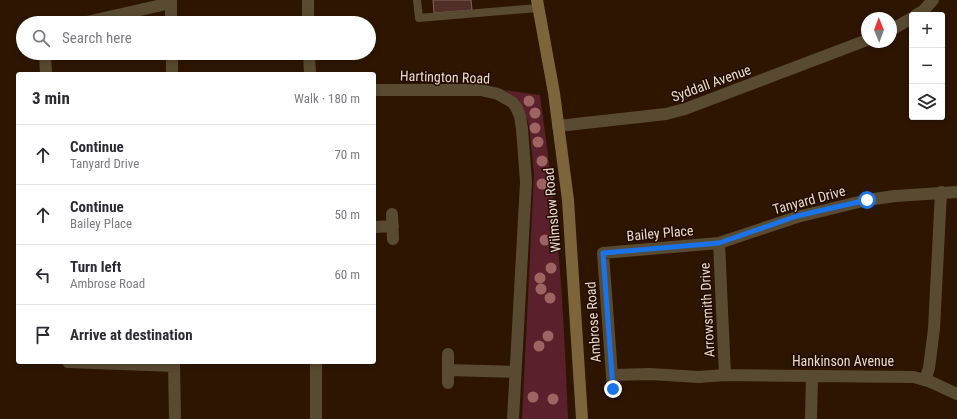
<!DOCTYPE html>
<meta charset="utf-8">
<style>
:root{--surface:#fff;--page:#f2f2f3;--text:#2b2b33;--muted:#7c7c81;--line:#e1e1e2}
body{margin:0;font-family:"Roboto Condensed",sans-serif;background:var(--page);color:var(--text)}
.controls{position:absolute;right:12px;top:12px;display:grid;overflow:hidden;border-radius:4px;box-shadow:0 2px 6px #0003}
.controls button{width:36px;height:36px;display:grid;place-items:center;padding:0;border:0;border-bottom:1px solid var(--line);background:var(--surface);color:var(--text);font:20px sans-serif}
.compass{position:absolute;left:861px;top:12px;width:36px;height:36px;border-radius:50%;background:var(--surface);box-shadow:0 2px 6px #0003;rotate:359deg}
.stop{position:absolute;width:12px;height:12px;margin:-9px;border:3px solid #1a73e8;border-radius:50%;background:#fff}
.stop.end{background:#1a73e8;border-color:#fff;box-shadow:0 1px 4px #0008}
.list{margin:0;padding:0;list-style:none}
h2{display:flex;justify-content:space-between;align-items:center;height:52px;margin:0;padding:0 16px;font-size:17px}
h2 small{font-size:13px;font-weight:400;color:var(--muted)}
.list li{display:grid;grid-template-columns:26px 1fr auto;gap:12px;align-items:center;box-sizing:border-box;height:60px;padding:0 16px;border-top:1px solid var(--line)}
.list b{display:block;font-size:15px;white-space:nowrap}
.list p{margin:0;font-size:13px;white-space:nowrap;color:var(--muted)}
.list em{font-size:13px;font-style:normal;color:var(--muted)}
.icon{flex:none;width:22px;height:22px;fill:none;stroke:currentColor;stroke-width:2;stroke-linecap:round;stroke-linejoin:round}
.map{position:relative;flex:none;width:957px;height:419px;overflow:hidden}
.search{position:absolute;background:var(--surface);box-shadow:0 2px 6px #0003;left:16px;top:16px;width:360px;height:44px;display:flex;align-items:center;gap:10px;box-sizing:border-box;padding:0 14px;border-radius:22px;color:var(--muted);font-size:15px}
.panel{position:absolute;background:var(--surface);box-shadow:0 2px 6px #0003;left:16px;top:72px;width:360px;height:292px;border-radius:4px}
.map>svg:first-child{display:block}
</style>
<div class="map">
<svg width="957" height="419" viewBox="0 0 957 419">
<rect width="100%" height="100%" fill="#2d1502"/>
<path fill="#5a202b" d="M 504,90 L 540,95 C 545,132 550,169 554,207 C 562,277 565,348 568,419 L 522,419 L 534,174 L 529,125 L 524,111 L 515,97 Z"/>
<path fill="#4f2f27" stroke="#88635a" d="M 433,0 L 471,0 L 472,10 L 434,13 Z"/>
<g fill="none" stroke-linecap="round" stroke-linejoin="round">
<path stroke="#594b31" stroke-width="8" d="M 417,0 L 419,18 L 538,8"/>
<path stroke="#594b31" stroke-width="12" d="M 171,0 L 171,23
M 308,0 L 308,23
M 916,15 L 923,11 L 933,0
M 82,23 L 171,3
M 891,30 L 912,18
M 45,53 L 46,74
M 172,53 L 172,74
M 309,53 L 310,74
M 374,90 L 481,90 L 498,94 L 512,102 L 516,107 L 520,116 L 522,129 L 526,182 L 513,419
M 558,126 L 666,114 L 685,109 L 867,40
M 392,214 L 393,239
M 374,227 L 393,226
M 719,243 L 725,375
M 68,362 L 174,366
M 174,362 L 175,419
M 316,362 L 316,419
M 448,370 L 515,372
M 612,375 L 650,374 L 699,377 L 725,375 L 914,377 L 931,382 L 957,394
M 925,380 L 929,368 L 934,329 L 941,192
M 448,383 L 448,354
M 613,389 L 603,253 L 719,243 L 797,217 L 867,200 L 895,196 L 957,192
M 811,419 L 812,376"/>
<path stroke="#7c653b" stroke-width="12" d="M 537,0 L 554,93 L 568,200 L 582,419"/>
</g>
<g fill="#9e6461">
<circle cx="529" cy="101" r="5.5"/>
<circle cx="535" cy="113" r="5.5"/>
<circle cx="535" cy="128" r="5.5"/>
<circle cx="538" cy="142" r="5.5"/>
<circle cx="542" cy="161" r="5.5"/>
<circle cx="542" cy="184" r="5.5"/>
<circle cx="545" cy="240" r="5.5"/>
<circle cx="551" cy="268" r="5.5"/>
<circle cx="540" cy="278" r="5.5"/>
<circle cx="541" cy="289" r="5.5"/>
<circle cx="550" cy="298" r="5.5"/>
<circle cx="548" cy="336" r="5.5"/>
<circle cx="539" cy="346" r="5.5"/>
<circle cx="533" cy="397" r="5.5"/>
<circle cx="553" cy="399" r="5.5"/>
</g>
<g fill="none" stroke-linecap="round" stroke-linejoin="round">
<path stroke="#1a73e8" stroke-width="5" d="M 613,389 L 603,253 L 719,243 L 797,216 L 867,200"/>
</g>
<g text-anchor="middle" stroke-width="3" stroke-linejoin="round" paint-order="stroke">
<g font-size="14" fill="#e9d8cc" stroke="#220c00">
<text transform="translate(445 77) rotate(2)" y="5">Hartington Road</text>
<text transform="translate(711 83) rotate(-20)" y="5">Syddall Avenue</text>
<text transform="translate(809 200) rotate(-15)" y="5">Tanyard Drive</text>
<text transform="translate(552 210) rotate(-95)" y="5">Wilmslow Road</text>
<text transform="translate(660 233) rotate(-5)" y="5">Bailey Place</text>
<text transform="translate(707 310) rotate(-93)" y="5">Arrowsmith Drive</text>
<text transform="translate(593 322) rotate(-94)" y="5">Ambrose Road</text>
<text x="843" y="366">Hankinson Avenue</text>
</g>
</g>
</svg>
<div class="controls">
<button>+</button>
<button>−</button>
<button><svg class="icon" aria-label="layers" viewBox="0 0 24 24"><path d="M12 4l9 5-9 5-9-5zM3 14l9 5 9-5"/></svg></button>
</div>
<svg class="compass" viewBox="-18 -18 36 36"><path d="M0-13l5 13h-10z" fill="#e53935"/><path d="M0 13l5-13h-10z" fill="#7c7c81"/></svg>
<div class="stop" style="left:867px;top:200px"></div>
<div class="stop end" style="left:613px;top:389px"></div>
<div class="search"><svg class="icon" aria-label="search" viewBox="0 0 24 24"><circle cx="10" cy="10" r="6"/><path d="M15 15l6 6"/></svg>Search here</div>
<section class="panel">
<h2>3 min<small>Walk · 180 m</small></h2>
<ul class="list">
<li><svg class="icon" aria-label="ahead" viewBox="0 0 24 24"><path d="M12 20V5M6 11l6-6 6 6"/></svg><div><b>Continue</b><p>Tanyard Drive</p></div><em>70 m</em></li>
<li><svg class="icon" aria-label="ahead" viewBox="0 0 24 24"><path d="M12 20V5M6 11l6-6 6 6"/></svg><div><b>Continue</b><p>Bailey Place</p></div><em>50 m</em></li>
<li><svg class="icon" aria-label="left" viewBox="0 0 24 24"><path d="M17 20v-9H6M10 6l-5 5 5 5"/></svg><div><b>Turn left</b><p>Ambrose Road</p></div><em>60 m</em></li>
<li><svg class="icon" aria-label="arrive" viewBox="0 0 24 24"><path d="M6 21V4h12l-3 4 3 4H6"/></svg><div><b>Arrive at destination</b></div></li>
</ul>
</section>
</div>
